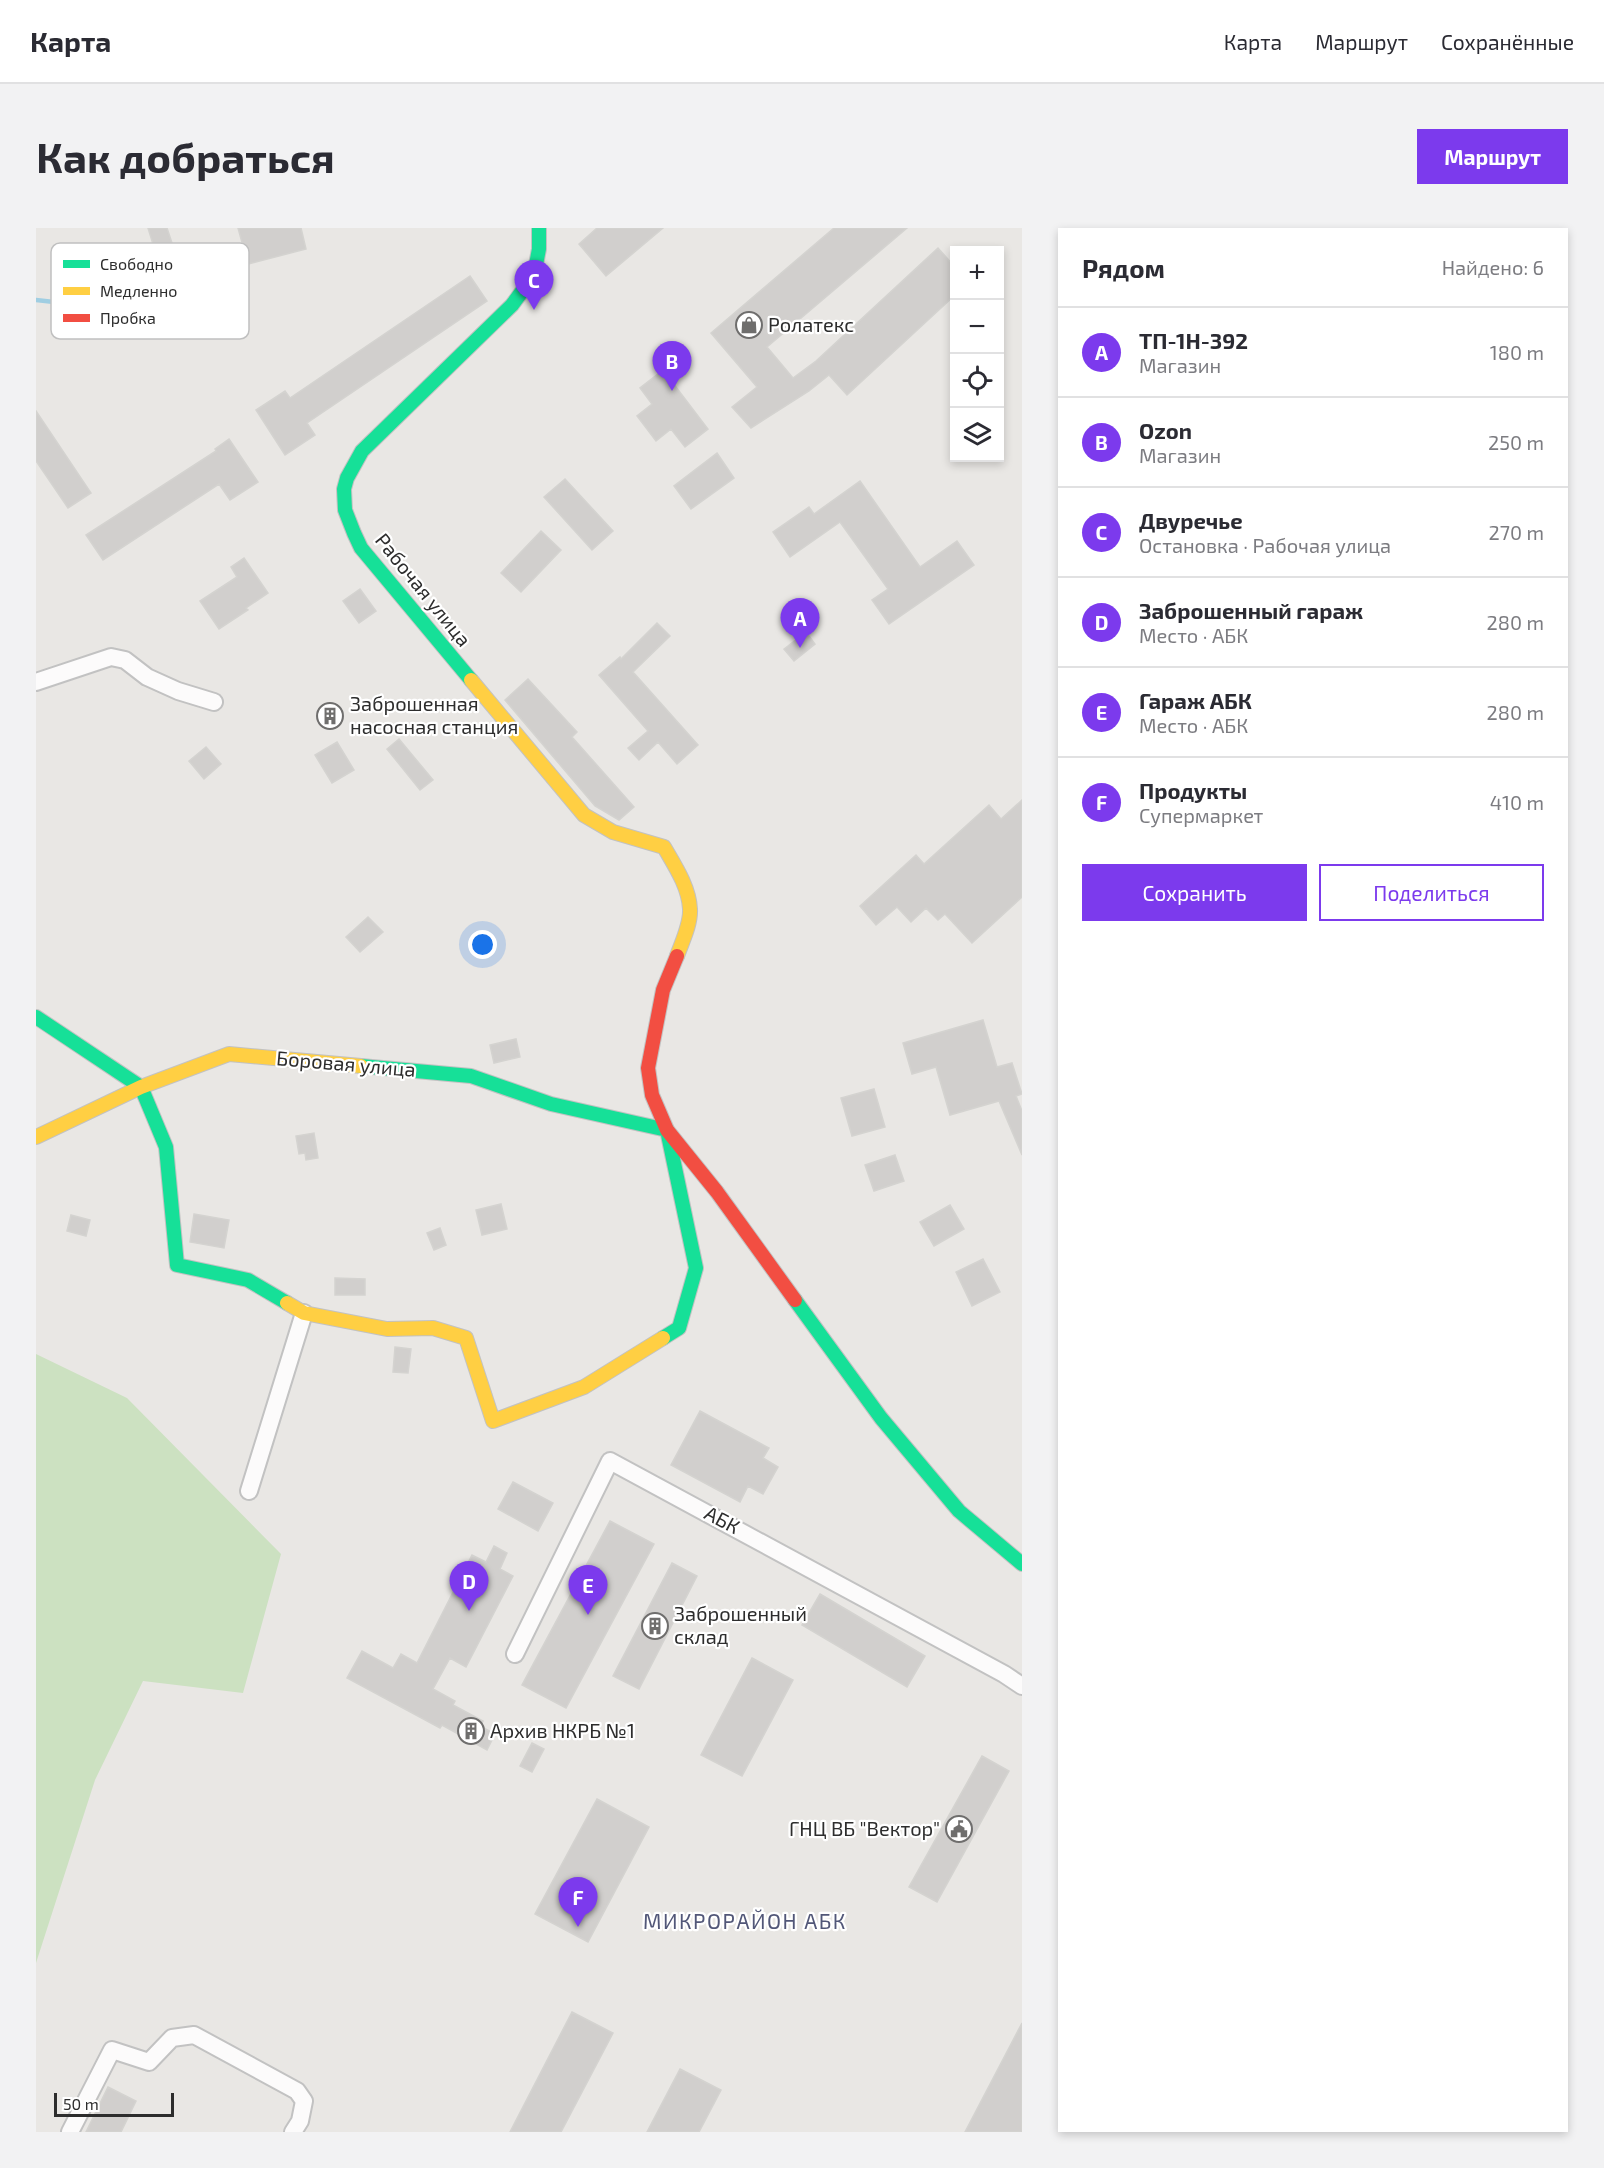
<!DOCTYPE html>
<html lang="ru">
<meta charset="utf-8">
<style>
:root{--surface:#fff;--page:#f2f2f3;--text:#2b2b33;--muted:#7c7c81;--line:#e1e1e2;--accent:#7c3aed}
body{margin:0;font-family:"Exo 2",sans-serif;background:var(--page);color:var(--text)}
.controls{position:absolute;right:18px;top:18px;display:grid;overflow:hidden;border-radius:0px;box-shadow:0 3px 9px #0003}
.controls button{width:54px;height:54px;display:grid;place-items:center;padding:0;border:0;border-bottom:2px solid var(--line);background:var(--surface);color:var(--text);font:30px sans-serif}
.scale{position:absolute;left:18px;bottom:15px;width:120px;box-sizing:border-box;padding-left:6px;border:3px solid #2d2d2d;border-top:0;font-size:16px;line-height:21px;white-space:nowrap;color:#2d2d2d;-webkit-text-stroke:4px #fff;paint-order:stroke}
.you{position:absolute;left:447px;top:717px;width:21px;height:21px;margin:-15px;border:4px solid #fff;border-radius:50%;background:#1a73e8;box-shadow:0 0 0 9px #1a73e833}
.badge{display:grid;place-items:center;width:39px;height:39px;border-radius:50%;background:var(--accent);color:#fff;font-size:20px;font-weight:700}
.pin{position:absolute;translate:-50% -50px;filter:drop-shadow(0 2px 3px #0008)}
.pin::after{content:'';position:absolute;top:32px;width:21px;height:18px;background:inherit;clip-path:polygon(0 0,100% 0,50% 100%)}
.list{margin:0;padding:0;list-style:none}
h2{display:flex;justify-content:space-between;align-items:center;height:78px;margin:0;padding:0 24px;font-size:26px}
h2 small{font-size:20px;font-weight:400;color:var(--muted)}
.list li{display:grid;grid-template-columns:39px 1fr auto;gap:18px;align-items:center;box-sizing:border-box;height:90px;padding:0 24px;border-top:2px solid var(--line)}
.list b{display:block;font-size:22px;white-space:nowrap}
.list p{margin:0;font-size:20px;white-space:nowrap;color:var(--muted)}
.list em{font-size:20px;font-style:normal;color:var(--muted)}
.actions{display:flex;gap:12px;padding:18px 24px}
.actions a{flex:1;padding:14px 0;border:2px solid var(--accent);border-radius:0px;text-align:center;font-size:21px;color:var(--accent)}
.actions .main{background:var(--accent);color:#fff}
.icon{flex:none;width:33px;height:33px;fill:none;stroke:currentColor;stroke-width:2;stroke-linecap:round;stroke-linejoin:round}
.map{position:relative;flex:none;width:986px;height:1904px;overflow:hidden;border-radius:0px}
header{display:flex;align-items:center;gap:36px;box-sizing:border-box;height:84px;padding:0 30px;background:var(--surface);border-bottom:2px solid var(--line)}
header strong{font-size:28px}
nav{display:flex;gap:33px;margin-inline-start:auto;font-size:21px}
.intro{display:flex;align-items:center;justify-content:space-between;box-sizing:border-box;height:144px;padding:0 36px}
h1{margin:0;font-size:42px}
.button{padding:15px 27px;border-radius:0px;background:var(--accent);color:#fff;font-size:21px;font-weight:700}
main{display:flex;gap:36px;padding:0 36px}
aside{flex:1;background:var(--surface);border-radius:0px;box-shadow:0 3px 9px #0003}
.map>svg:first-child{display:block}
</style>
<header>
<strong>Карта</strong>
<nav><a>Карта</a><a>Маршрут</a><a>Сохранённые</a></nav>
</header>
<div class="intro"><h1>Как добраться</h1><a class="button">Маршрут</a></div>
<main>
<div class="map">
<svg width="986" height="1904" viewBox="0 0 986 1904">
<rect width="100%" height="100%" fill="#e9e7e4"/>
<path fill="#cce1c1" d="M 0,1126 L 91,1170 L 245,1326 L 207,1465 L 107,1453 L 59,1552 L 0,1735 Z"/>
<g fill="none" stroke-linecap="round" stroke-linejoin="round">
<path stroke="#a0cee2" stroke-width="4.5" d="M 0,72 L 18,74"/>
</g>
<path fill="#d1cfcd" stroke="#d4d3d0" stroke-width="1.5" d="M 112,0 L 131,0 L 142,33 L 147,32 L 152,49 L 134,55 L 125,28 L 121,29 Z
M 202,0 L 265,0 L 270,21 L 212,36 Z
M 561,0 L 627,0 L 570,48 L 543,16 Z
M 798,0 L 871,0 L 731,119 L 757,150 L 780,133 L 902,20 L 918,38 L 918,68 L 811,167 L 793,147 L 773,163 L 715,200 L 696,179 L 721,159 L 675,105 Z
M 434,48 L 451,73 L 271,195 L 279,207 L 249,227 L 220,182 L 249,163 L 254,170 Z
M 627,142 L 672,201 L 649,219 L 635,201 L 620,213 L 601,188 L 616,176 L 604,160 Z
M 0,183 L 55,265 L 32,280 L 0,233 Z
M 193,211 L 222,254 L 194,272 L 183,256 L 67,332 L 50,307 L 180,223 L 179,221 Z
M 681,225 L 698,250 L 655,281 L 638,258 Z
M 529,251 L 577,303 L 556,322 L 508,269 Z
M 824,253 L 884,339 L 921,313 L 938,337 L 853,396 L 836,372 L 852,361 L 804,294 L 754,329 L 737,304 L 773,279 L 778,286 Z
M 505,303 L 525,322 L 485,364 L 465,345 Z
M 208,330 L 232,365 L 210,380 L 212,382 L 183,401 L 164,373 L 201,349 L 195,339 Z
M 324,361 L 340,383 L 323,395 L 307,373 Z
M 621,395 L 634,408 L 597,444 L 662,517 L 641,536 L 622,514 L 603,532 L 592,520 L 612,503 L 563,447 L 584,429 L 585,431 Z
M 770,404 L 779,416 L 758,433 L 748,421 Z
M 492,451 L 541,504 L 536,509 L 598,579 L 583,592 L 559,578 L 469,472 Z
M 363,511 L 397,552 L 384,562 L 351,521 Z
M 301,514 L 318,542 L 296,555 L 279,527 Z
M 170,519 L 185,536 L 168,551 L 153,533 Z
M 986,572 L 986,669 L 936,715 L 909,686 L 902,692 L 890,680 L 875,694 L 861,679 L 840,697 L 824,678 L 880,627 L 888,636 L 953,577 L 965,591 Z
M 332,689 L 347,704 L 324,724 L 310,709 Z
M 947,792 L 961,839 L 976,835 L 986,866 L 980,868 L 986,883 L 986,927 L 963,873 L 914,887 L 900,839 L 876,846 L 867,815 Z
M 480,811 L 484,829 L 458,835 L 454,817 Z
M 838,861 L 849,899 L 816,908 L 805,870 Z
M 278,905 L 282,930 L 270,932 L 269,925 L 263,926 L 260,908 Z
M 859,927 L 868,953 L 838,963 L 829,937 Z
M 465,976 L 471,1001 L 446,1007 L 440,982 Z
M 914,977 L 928,1001 L 898,1018 L 884,994 Z
M 158,986 L 193,992 L 188,1020 L 154,1014 Z
M 35,987 L 54,992 L 50,1008 L 31,1003 Z
M 404,1000 L 410,1017 L 398,1022 L 391,1005 Z
M 947,1031 L 964,1064 L 936,1078 L 920,1044 Z
M 299,1050 L 329,1051 L 329,1067 L 299,1067 Z
M 359,1119 L 375,1121 L 372,1145 L 357,1144 Z
M 664,1183 L 733,1220 L 727,1230 L 742,1239 L 727,1266 L 712,1258 L 704,1274 L 635,1237 Z
M 477,1254 L 517,1275 L 502,1303 L 462,1281 Z
M 574,1293 L 618,1316 L 530,1480 L 486,1457 Z
M 458,1318 L 471,1325 L 464,1341 L 477,1348 L 430,1439 L 414,1430 L 397,1461 L 419,1473 L 417,1477 L 447,1493 L 444,1498 L 459,1506 L 451,1522 L 406,1497 L 404,1500 L 311,1450 L 326,1423 L 357,1440 L 365,1426 L 381,1435 L 436,1327 L 450,1334 Z
M 636,1335 L 661,1348 L 603,1461 L 577,1448 Z
M 784,1366 L 889,1428 L 871,1459 L 766,1397 Z
M 716,1430 L 757,1452 L 706,1548 L 665,1527 Z
M 496,1515 L 508,1521 L 496,1544 L 484,1538 Z
M 946,1528 L 973,1543 L 901,1674 L 873,1659 Z
M 561,1571 L 613,1599 L 552,1714 L 499,1686 Z
M 536,1784 L 577,1805 L 525,1904 L 474,1904 Z
M 986,1795 L 986,1904 L 929,1904 Z
M 644,1841 L 685,1862 L 663,1904 L 611,1904 Z
M 72,1859 L 100,1873 L 85,1904 L 50,1904 Z"/>
<g fill="none" stroke-linecap="round" stroke-linejoin="round">
<defs>
<path id="street" d="M 0,454 L 75,429 L 89,432 L 111,449 L 142,463 L 178,474
M 213,1263 L 268,1085
M 479,1426 L 574,1233 L 968,1446 L 986,1458
M 34,1904 L 76,1822 L 113,1834 L 136,1810 L 158,1807 L 261,1863 L 268,1873 L 264,1893 L 257,1904"/>
<path id="fast" d="M 435,452 L 325,320 L 318,305 L 309,282 L 308,261 L 311,250 L 326,223 L 476,77 L 498,47 L 503,21 L 503,0
M 0,789 L 105,859 L 130,919 L 141,1037 L 212,1052 L 251,1075
M 325,838 L 435,848 L 515,876 L 631,902 L 660,1040 L 643,1100 L 627,1110
M 759,1072 L 845,1190 L 923,1283 L 986,1336"/>
<path id="slow" d="M 435,452 L 548,587 L 577,604 L 628,619 C 639,638 653,659 654,681 C 655,696 646,714 641,728
M 0,909 L 105,859 L 193,826 L 325,838
M 251,1075 L 268,1085 L 351,1101 L 397,1100 L 430,1110 L 457,1193 L 548,1159 L 627,1110"/>
<path id="jam" d="M 641,728 L 627,762 L 612,840 L 616,867 L 631,902 L 681,964 L 759,1072"/>
</defs>
<use href="#street" stroke="#c2c2c2" stroke-width="20"/>
<use href="#fast" stroke="#c2c2c2" stroke-width="16"/>
<use href="#slow" stroke="#c2c2c2" stroke-width="16"/>
<use href="#jam" stroke="#c2c2c2" stroke-width="16"/>
<use href="#street" stroke="#fcfbfb" stroke-width="16"/>
<use href="#fast" stroke="#16e098" stroke-width="14"/>
<use href="#slow" stroke="#ffcf43" stroke-width="14"/>
<use href="#jam" stroke="#f24e42" stroke-width="14"/>
</g>
<defs>
<symbol id="shop-ring" viewBox="-11 -11 22 22"><circle r="9.5" fill="#fff" stroke="#6f6e6d" stroke-width="1.5"/><path d="M-5-2.5h2.3a2.7 3.5 0 0 1 5.4 0H5L5.5 6h-11ZM-1.5-2.5h3a1.5 2.3 0 0 0-3 0Z" fill="#6f6e6d"/></symbol>
<symbol id="building-ring" viewBox="-11 -11 22 22"><circle r="9.5" fill="#fff" stroke="#6f6e6d" stroke-width="1.5"/><path d="M-4-6H4V6H1V3H-1V6H-4ZM-2.5-4.3h1.7v1.8h-1.7ZM.8-4.3h1.7v1.8H.8ZM-2.5-1h1.7V.8h-1.7ZM.8-1h1.7V.8H.8Z" fill="#6f6e6d"/></symbol>
<symbol id="civic-ring" viewBox="-11 -11 22 22"><circle r="9.5" fill="#fff" stroke="#6f6e6d" stroke-width="1.5"/><path d="M-.6-6.5H3V-4.5H.6V-3L4-1V1h2V6H-6V1h2V-1L-.6-3ZM-1.2 2.5V6h2.4V2.5Z" fill="#6f6e6d"/></symbol>
</defs>
<g fill-rule="evenodd">
<use href="#shop-ring" x="698" y="82" width="30" height="30"/>
<use href="#building-ring" x="279" y="473" width="30" height="30"/>
<use href="#building-ring" x="604" y="1383" width="30" height="30"/>
<use href="#building-ring" x="420" y="1488" width="30" height="30"/>
<use href="#civic-ring" x="908" y="1586" width="30" height="30"/>
</g>
<g text-anchor="middle" stroke-width="4.5" stroke-linejoin="round" paint-order="stroke">
<g font-size="20" fill="#2d2d2d" stroke="#fff" text-anchor="start">
<text x="732" y="104">Ролатекс</text>
<text x="314" y="483">Заброшенная<tspan x="314" dy="23">насосная станция</tspan></text>
<text x="638" y="1393">Заброшенный<tspan x="638" dy="23">склад</tspan></text>
<text x="454" y="1510">Архив НКРБ №1</text>
<text x="904" y="1608" text-anchor="end">ГНЦ ВБ "Вектор"</text>
</g>
<g font-size="20" fill="#2d2d2d" stroke="#fff">
<text transform="translate(387 362) rotate(51)" y="7">Рабочая улица</text>
<text transform="translate(310 836) rotate(5)" y="7">Боровая улица</text>
<text transform="translate(686 1292) rotate(28)" y="7">АБК</text>
</g>
<g font-size="21" letter-spacing="1.5" fill="#525778" stroke="#fff">
<text x="709" y="1701">МИКРОРАЙОН АБК</text>
</g>
</g>
<rect x="15" y="15" width="198" height="96" rx="9" fill="#fff" stroke="#c0c0c0" stroke-width="1.5"/>
<rect x="27" y="32" width="27" height="8" fill="#16e098"/>
<rect x="27" y="59" width="27" height="8" fill="#ffcf43"/>
<rect x="27" y="86" width="27" height="8" fill="#f24e42"/>
<g font-size="16" fill="#2d2d2d">
<text x="64" y="42">Свободно</text>
<text x="64" y="69">Медленно</text>
<text x="64" y="96">Пробка</text>
</g>
</svg>
<div class="controls">
<button>+</button>
<button>−</button>
<button><svg class="icon" aria-label="locate" viewBox="0 0 24 24"><circle cx="12" cy="12" r="6"/><path d="M12 2v4M12 18v4M2 12h4M18 12h4"/></svg></button>
<button><svg class="icon" aria-label="layers" viewBox="0 0 24 24"><path d="M12 4l9 5-9 5-9-5zM3 14l9 5 9-5"/></svg></button>
</div>
<div class="scale">50 m</div>
<div class="you"></div>
<div class="pin badge" style="left:764px;top:420px">A</div>
<div class="pin badge" style="left:636px;top:163px">B</div>
<div class="pin badge" style="left:498px;top:82px">C</div>
<div class="pin badge" style="left:433px;top:1383px">D</div>
<div class="pin badge" style="left:552px;top:1387px">E</div>
<div class="pin badge" style="left:542px;top:1699px">F</div>
</div>
<aside>
<h2>Рядом<small>Найдено: 6</small></h2>
<ul class="list">
<li><span class="badge">A</span><div><b>ТП-1Н-392</b><p>Магазин</p></div><em>180 m</em></li>
<li><span class="badge">B</span><div><b>Ozon</b><p>Магазин</p></div><em>250 m</em></li>
<li><span class="badge">C</span><div><b>Двуречье</b><p>Остановка · Рабочая улица</p></div><em>270 m</em></li>
<li><span class="badge">D</span><div><b>Заброшенный гараж</b><p>Место · АБК</p></div><em>280 m</em></li>
<li><span class="badge">E</span><div><b>Гараж АБК</b><p>Место · АБК</p></div><em>280 m</em></li>
<li><span class="badge">F</span><div><b>Продукты</b><p>Супермаркет</p></div><em>410 m</em></li>
</ul>
<div class="actions"><a class="main">Сохранить</a><a>Поделиться</a></div>
</aside>
</main>
